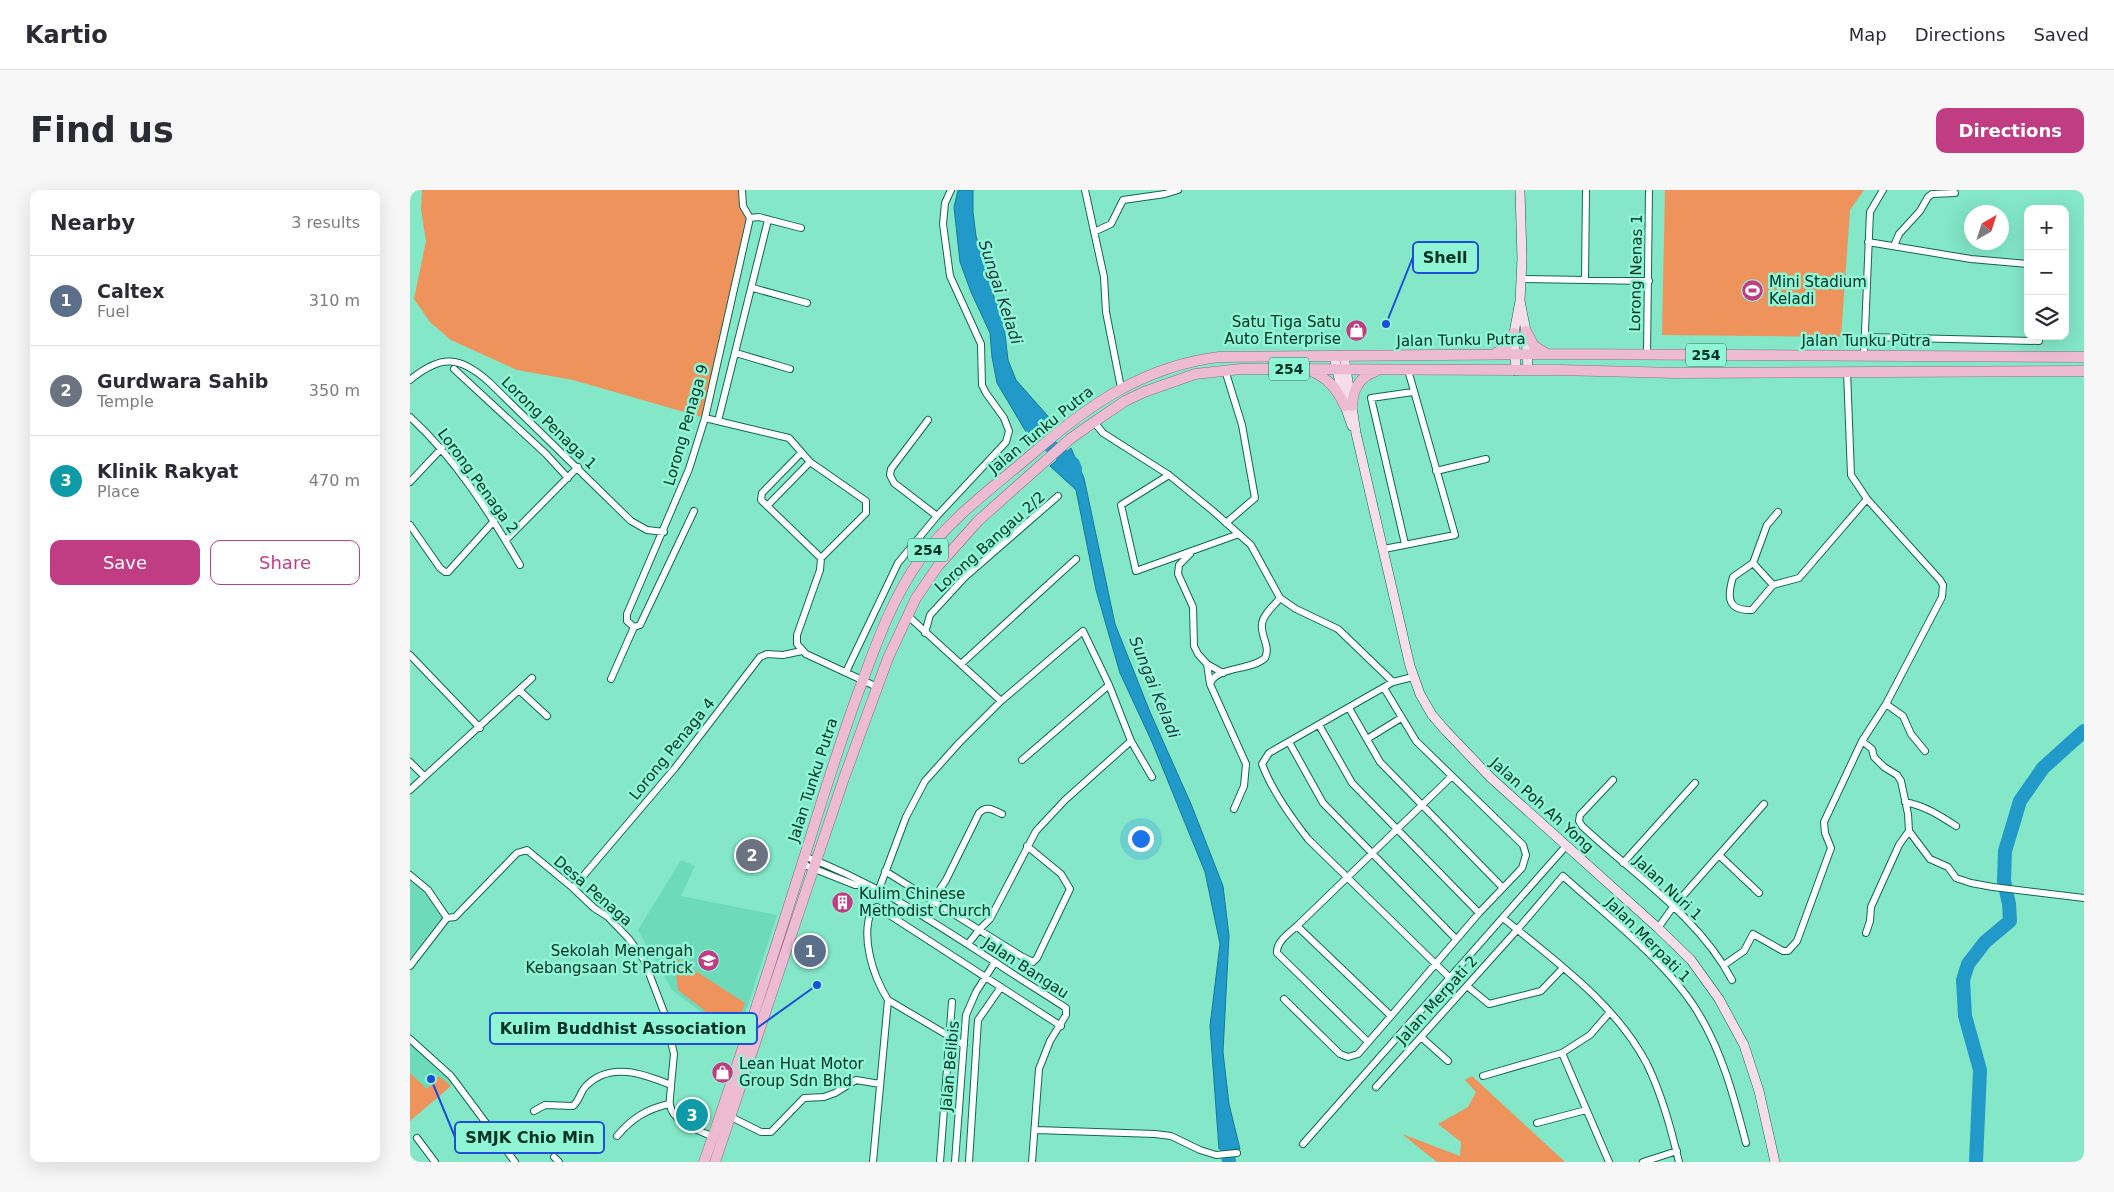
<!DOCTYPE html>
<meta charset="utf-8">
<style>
:root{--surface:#fff;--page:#f7f7f7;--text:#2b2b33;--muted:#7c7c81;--line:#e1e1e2;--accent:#c13d83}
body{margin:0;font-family:"DejaVu Sans",sans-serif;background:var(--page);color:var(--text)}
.controls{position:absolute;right:15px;top:15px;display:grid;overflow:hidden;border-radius:10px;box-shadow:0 5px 20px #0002}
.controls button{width:45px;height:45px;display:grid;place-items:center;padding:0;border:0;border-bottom:1px solid var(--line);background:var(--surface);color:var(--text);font:25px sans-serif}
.compass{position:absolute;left:1554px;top:15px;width:45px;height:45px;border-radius:50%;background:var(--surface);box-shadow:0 5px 20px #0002;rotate:39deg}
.you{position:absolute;left:730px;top:648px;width:18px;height:18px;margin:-12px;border:4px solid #fff;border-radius:50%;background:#1a73e8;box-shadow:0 0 0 8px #1a73e833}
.badge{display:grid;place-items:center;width:32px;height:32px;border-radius:50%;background:var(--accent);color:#fff;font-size:16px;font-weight:700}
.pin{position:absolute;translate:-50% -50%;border:2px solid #fff;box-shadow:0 1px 5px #0006}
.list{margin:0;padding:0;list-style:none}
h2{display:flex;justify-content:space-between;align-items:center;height:65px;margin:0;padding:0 20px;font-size:21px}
h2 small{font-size:16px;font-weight:400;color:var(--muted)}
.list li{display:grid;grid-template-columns:32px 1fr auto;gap:15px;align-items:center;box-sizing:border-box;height:90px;padding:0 20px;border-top:1px solid var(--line)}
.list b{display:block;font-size:19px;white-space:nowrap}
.list p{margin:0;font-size:16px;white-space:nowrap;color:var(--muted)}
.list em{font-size:16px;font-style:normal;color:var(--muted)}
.actions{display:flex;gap:10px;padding:15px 20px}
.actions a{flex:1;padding:11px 0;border:1px solid var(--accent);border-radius:10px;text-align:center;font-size:18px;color:var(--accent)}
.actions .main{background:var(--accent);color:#fff}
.icon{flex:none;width:28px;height:28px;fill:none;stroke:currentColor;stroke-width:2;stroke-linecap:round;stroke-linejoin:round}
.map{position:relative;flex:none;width:1674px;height:972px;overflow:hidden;border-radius:10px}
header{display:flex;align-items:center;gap:30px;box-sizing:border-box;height:70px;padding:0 25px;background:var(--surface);border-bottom:1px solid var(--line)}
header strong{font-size:24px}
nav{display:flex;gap:28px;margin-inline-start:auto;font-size:18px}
.intro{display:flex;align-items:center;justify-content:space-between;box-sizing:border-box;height:120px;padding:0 30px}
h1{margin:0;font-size:35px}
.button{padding:12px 22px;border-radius:10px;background:var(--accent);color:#fff;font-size:18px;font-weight:700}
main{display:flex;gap:30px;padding:0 30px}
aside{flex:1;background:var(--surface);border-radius:10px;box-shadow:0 5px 20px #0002}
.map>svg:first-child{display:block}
</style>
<header>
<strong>Kartio</strong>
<nav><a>Map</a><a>Directions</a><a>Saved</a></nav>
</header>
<div class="intro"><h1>Find us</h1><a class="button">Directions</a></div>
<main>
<aside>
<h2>Nearby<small>3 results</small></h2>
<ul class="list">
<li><span class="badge" style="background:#5c6f8a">1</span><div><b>Caltex</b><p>Fuel</p></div><em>310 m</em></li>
<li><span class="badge" style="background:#6b7280">2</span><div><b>Gurdwara Sahib</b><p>Temple</p></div><em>350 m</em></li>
<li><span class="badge" style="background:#0f9aa8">3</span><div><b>Klinik Rakyat</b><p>Place</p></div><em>470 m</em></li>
</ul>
<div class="actions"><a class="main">Save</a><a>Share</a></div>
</aside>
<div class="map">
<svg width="1674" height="972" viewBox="0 0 1674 972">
<rect width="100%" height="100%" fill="#83e7c8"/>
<path fill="#6ddbba" d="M 271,670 L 285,676 L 271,706 L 367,725 L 327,849 L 262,800 L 228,740 Z
M 0,685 L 18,700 L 37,728 L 0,776 Z
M 0,849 L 45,891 L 0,931 Z"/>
<path fill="#ee935b" d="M 12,0 L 332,0 L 333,16 L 340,28 L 295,228 L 163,190 L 107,180 L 41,150 L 20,132 L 4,109 L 16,51 L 11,19 Z
M 1255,0 L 1454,0 L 1440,20 L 1431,147 L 1252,145 Z
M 264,767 L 335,813 L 325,844 L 268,800 Z
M 0,883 L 17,899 L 29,886 L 41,896 L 0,931 Z
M 1062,886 L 1155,972 L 1027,972 L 992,944 L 1050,966 L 1051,952 L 1028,934 L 1058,917 L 1066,902 L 1055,890 Z"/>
<path fill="#2199c9" stroke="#177a98" d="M 548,0 L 563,0 L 563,22 L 566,46 L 585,110 L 593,127 L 598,170 L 606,190 L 644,233 L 622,252 L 587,193 L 582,167 L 580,143 L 561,102 L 550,72 L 544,17 Z
M 661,258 L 674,288 L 705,434 L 740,522 L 781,614 L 813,696 L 819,746 L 813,862 L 819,914 L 830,959 L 809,959 L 800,836 L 810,754 L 795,682 L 742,552 L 710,483 L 686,400 L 666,300 L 640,276 Z"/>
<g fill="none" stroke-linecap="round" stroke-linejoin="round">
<path stroke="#2199c9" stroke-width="14" d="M 620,230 L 623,242 L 663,274 L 665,279
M 815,940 L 819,972
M 1566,972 L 1570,880 L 1555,826 L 1553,790 L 1558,774 L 1575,752 L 1600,731 L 1599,714 L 1594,691 L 1595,661 L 1610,611 L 1633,578 L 1674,541"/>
<defs>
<path id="street" d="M 332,0 L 333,16 L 340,28
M 675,0 L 694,87 L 696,122 L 711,198
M 340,28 L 349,27 L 391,38
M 684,42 L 701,34 L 713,10 L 755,4 L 768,0
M 1458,52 L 1561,69 L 1618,74
M 1484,56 L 1489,44 L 1510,21 L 1518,7 L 1522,4 L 1545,3
M 1111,89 L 1239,91
M 1175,90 L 1176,0
M 343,98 L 397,113
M 1455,147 L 1629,151
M 326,163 L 380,179
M 1237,165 L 1239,0
M 1454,165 L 1460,22 L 1473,0
M 44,179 L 136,264 L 158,288
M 815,180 L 832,235 L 845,308 L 816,333
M 0,190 C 31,164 50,166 79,192 L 221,331 L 237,340 L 254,342
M 0,227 C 45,268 79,322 110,375
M 295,228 L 379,248 L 400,272 L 456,311 L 456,323 L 411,368
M 518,230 L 481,279 L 480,285 L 484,293 L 527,326
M 308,231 L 358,30
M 684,232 L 693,243 L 759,285 L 803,321 L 841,355 L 870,408 L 886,419 L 928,439 L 983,492
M 391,263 L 352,303 L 351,310 L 411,368
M 1026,281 L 1076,269
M 759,285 L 711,315 L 726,381 L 829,344
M 0,292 L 32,258
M 357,316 L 400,272
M 1368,322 L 1357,335 L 1343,373 L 1323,387 C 1317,407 1317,421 1342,420 L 1363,395 L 1389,388 L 1457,309
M 0,335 L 30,378 L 35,382 L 38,382 L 84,331
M 96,350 L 168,277
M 995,354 L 961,208 L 1003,202
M 974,359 L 1045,345 L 998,180
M 780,364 L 769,375 L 768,384 L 783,417 L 784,456 L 788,464 L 797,474 L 813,483
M 411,368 L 410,380 L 387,445 L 387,454 L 396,464 L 467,497
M 1343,373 L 1363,395
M 497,425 L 591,511
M 224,437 L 217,431 L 217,424 L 279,279 L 295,228 L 340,28
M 224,437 L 230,435 L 284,321
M 515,443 L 520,425 L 555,387 L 648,306
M 0,465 L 70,538
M 551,474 L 666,369
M 797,474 L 800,494
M 436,482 L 488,373 L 527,326 L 596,252 L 599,241 L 594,228 L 576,203 L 572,195 L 571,154 L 540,86 L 533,34 L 535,13 L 541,0
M 1003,487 L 983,492 L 859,563 L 852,574 C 862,601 880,626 898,649 L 1040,788
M 201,489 L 224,437
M 109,500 L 137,526
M 1476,514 L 1493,526 L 1501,544 L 1515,561
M 939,518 L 970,572 L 1093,698
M 909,535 L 942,593 L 1069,723
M 957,549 L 991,528
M 1452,551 L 1462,559 L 1464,567 L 1474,577 L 1487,585 L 1491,591 L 1498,624 L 1499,641 L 1520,669 L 1538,677 L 1546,688 L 1561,693 L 1583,697 L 1674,708
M 879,552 L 913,613 L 1046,749
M 612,570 L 699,495
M 0,572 L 14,586
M 1203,590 L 1170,625 L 1169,631 L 1172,636 C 1223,684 1289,727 1322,790
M 0,600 L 122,488
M 1495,612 C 1515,616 1529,625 1546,636
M 824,619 L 834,596 L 836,574 L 800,494 C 806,476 841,481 855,468 C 861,457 850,445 852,434 C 853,424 865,415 870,408
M 394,666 C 464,692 523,732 585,772 C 608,788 632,802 656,818 L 656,825 L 640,851 L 629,879 L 622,972
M 1310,666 L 1349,703
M 1213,673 L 1285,593
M 392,674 L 445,695 L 457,695
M 475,681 L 611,766 L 623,772 L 627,768 L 660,699 L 651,684 L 617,656
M 0,685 L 18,700 L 37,728
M 163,698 L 265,578 L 350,467 L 357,464 L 373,465 L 392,461
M 469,699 L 496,627 L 515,591 L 549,553 L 591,511 L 673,441 L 699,495 L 721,551 L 742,587
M 523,710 L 536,690 L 569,623 C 577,615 583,620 592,624
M 37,728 L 45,727 L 107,663 L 117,660 L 163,698 L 184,718 L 198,727 L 219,749 L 234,770 L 255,825 L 264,864 L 261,895
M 1093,728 C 1145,771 1205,813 1237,874 C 1252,905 1261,939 1269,972
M 887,736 L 981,826 L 1069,723 L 1112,678 L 1116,665 L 1113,655 L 1006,551 L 974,498
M 1248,738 L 1263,717 L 1354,614
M 1456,743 L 1460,731 L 1461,717 L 1489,655 L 1499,641
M 558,754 L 569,740 L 580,729 L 626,641 L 655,610 L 721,551
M 1314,775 L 1334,761 L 1343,744 L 1373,761 L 1378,761 L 1387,751 L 1421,658 L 1415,643 L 1414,632 L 1452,551 L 1476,514 L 1532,407 L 1533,395 L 1530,390 L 1457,309 L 1441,285 L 1437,181
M 0,776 L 37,728
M 1057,796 L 1079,814 L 1131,801 L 1153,778
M 874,809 L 930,864 L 938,867 L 948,864 L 981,826
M 1011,847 L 1038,871
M 0,849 L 41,886 L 105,972
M 958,852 L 867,763 C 866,752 879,743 887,736 L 1042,586
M 554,855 L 478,810 C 463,786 450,747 462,719 L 467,717 L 651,836
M 1152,863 L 1199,972
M 1073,886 L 1152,863 L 1180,845 L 1200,822
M 966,897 L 1107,740 L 1153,686 C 1197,726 1256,771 1287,821 C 1312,861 1324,907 1336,953
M 124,921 L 135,915 L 163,916 C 170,910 170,902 176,896 C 200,871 234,884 261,895 C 261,902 259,909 260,915 C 263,933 289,940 303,947
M 321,927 L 351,942 L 361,942 L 394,908 L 414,907 L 425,903 L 446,890 L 470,894
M 1127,933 L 1176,920
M 626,940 L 745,944 L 761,946 L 790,960 L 806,965 L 827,963
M 207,946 C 222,928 237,919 259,914
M 7,948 L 25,972
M 893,954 L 1156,656
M 144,967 L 149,972
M 463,972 L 478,810
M 530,972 L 542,812
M 545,972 L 556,825 L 566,802 L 585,772
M 559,972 L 568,830 L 591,797
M 1233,972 L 1267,961"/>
<path id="secondary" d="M 1110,111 L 1116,141 L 1118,180
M 924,166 L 935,216 L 942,236
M 934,166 L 946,243 L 1000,476 L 1010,504 L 1022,525 L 1036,541 L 1081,588 L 1248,738 L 1281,770 L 1309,809 L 1334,855 L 1349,901 L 1365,972
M 1106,181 L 1104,143 L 1110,111 L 1112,69 L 1110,0"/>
<path id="primary" d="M 1116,141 L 1124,156 L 1137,164
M 1084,164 L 1096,157 L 1104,143
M 901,181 C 918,188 927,199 935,216
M 942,216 C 943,199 949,187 966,181
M 294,972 C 332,865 366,757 400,649 C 416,597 432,546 451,495 C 467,452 482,409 509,371 C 541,327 586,295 627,260 C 681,213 736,176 809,167 L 1137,164 L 1674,167
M 305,972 L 434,588 L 478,468 L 506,408 L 528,376 L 568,331 L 660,249 L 684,232 L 715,211 L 734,202 L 785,184 L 831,179 L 1149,180 L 1266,183 L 1674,181"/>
</defs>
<use href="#street" stroke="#116752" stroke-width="8"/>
<use href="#secondary" stroke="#116752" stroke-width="10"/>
<use href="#primary" stroke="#936e83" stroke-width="11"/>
<use href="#street" stroke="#fff" stroke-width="6"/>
<use href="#secondary" stroke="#f6dee9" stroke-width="9"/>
<use href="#primary" stroke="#edbcd3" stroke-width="10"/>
</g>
<defs>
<symbol id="stadium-disc" viewBox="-11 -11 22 22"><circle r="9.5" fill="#c13d83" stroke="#90f5d5"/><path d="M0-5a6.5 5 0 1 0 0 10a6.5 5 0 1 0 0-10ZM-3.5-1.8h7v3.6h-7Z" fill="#fff"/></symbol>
<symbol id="shop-disc" viewBox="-11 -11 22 22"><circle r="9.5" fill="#c13d83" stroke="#90f5d5"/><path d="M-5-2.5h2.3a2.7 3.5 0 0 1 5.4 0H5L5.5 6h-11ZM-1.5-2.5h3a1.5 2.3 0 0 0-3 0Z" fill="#fff"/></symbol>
<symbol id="building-disc" viewBox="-11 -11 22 22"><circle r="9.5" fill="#c13d83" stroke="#90f5d5"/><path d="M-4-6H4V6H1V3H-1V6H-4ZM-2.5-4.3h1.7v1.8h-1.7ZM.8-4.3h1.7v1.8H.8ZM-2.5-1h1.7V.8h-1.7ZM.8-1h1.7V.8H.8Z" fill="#fff"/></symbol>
<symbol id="school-disc" viewBox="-11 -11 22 22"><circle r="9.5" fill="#c13d83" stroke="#90f5d5"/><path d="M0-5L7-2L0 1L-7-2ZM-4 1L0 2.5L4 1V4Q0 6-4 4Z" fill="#fff"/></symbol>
</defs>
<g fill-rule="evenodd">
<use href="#stadium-disc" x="1330" y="88" width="25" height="25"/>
<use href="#shop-disc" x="934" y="128" width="25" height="25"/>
<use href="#building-disc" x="420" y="700" width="25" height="25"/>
<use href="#school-disc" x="286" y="758" width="25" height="25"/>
<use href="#shop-disc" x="300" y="870" width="25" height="25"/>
</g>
<g text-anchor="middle" stroke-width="5" stroke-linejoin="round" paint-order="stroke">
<g fill="#90f5d5" stroke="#2c6b5a" stroke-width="1">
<rect x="1276" y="153.5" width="40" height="23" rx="4"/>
<rect x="859" y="167.5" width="40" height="23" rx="4"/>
<rect x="498" y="348.5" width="40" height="23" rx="4"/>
</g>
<g font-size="14" font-weight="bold" fill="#013025">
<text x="1296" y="170">254</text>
<text x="879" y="184">254</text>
<text x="518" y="365">254</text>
</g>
<g font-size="15" fill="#013025" stroke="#90f5d5">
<text transform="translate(1226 83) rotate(-89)" y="5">Lorong Nenas 1</text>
<text transform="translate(1051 150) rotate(-1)" y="5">Jalan Tunku Putra</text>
<text x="1456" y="156">Jalan Tunku Putra</text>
<text transform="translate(139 233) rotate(44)" y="5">Lorong Penaga 1</text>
<text transform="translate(276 235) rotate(-74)" y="5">Lorong Penaga 9</text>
<text transform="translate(631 240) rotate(-39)" y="5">Jalan Tunku Putra</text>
<text transform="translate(68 291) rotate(54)" y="5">Lorong Penaga 2</text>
<text transform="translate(580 352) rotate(-42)" y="5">Lorong Bangau 2/2</text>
<text transform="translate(262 559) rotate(-51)" y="5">Lorong Penaga 4</text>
<text transform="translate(403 590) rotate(-72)" y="5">Jalan Tunku Putra</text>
<text transform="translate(1132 615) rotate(42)" y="5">Jalan Poh Ah Yong</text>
<text transform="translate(1258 698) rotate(43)" y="5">Jalan Nuri 1</text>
<text transform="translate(183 701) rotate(41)" y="5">Desa Penaga</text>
<text transform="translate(1238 750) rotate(45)" y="5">Jalan Merpati 1</text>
<text transform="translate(616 778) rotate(33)" y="5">Jalan Bangau</text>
<text transform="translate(1027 810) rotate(-48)" y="5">Jalan Merpati 2</text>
<text transform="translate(540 876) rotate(-85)" y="5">Jalan Belibis</text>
</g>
<g font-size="15" fill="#013025" stroke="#90f5d5" text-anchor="start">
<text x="1359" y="97">Mini Stadium<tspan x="1359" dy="17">Keladi</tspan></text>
<text x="931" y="137" text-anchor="end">Satu Tiga Satu<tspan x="931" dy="17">Auto Enterprise</tspan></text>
<text x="449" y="709">Kulim Chinese<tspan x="449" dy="17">Methodist Church</tspan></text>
<text x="283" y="766" text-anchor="end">Sekolah Menengah<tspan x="283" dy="17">Kebangsaan St Patrick</tspan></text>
<text x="329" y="879">Lean Huat Motor<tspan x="329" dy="17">Group Sdn Bhd</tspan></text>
</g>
<g font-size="16" font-style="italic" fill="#1d3541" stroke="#90f5d5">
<text transform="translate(591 102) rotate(72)" y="6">Sungai Keladi</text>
<text transform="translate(745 497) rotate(68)" y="6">Sungai Keladi</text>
</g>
</g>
<path fill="none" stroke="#1d4ed8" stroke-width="2" d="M976 134L1003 67M407 795L347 838M21 889L45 947"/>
<g fill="#1d4ed8" stroke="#90f5d5" stroke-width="2">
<circle cx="976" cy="134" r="5"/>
<circle cx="407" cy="795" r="5"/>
<circle cx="21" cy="889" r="5"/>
</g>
<g fill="#90f5d5" stroke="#1d4ed8" stroke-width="2">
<rect x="1003" y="52" width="65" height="31" rx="5"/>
<rect x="80" y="823" width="267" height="31" rx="5"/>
<rect x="45" y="932" width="149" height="31" rx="5"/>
</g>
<g font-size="16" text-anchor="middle" font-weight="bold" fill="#013025">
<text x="1035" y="73">Shell</text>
<text x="213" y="844">Kulim Buddhist Association</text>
<text x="120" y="953">SMJK Chio Min</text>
</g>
</svg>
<div class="controls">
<button>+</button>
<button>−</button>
<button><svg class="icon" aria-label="layers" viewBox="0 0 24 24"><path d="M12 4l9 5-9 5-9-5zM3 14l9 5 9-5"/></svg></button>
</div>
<svg class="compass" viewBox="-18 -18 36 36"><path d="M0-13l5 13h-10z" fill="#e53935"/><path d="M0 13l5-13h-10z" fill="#7c7c81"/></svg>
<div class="you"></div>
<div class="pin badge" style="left:400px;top:761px;background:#5c6f8a">1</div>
<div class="pin badge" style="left:342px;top:665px;background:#6b7280">2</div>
<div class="pin badge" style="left:282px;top:925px;background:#0f9aa8">3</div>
</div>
</main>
